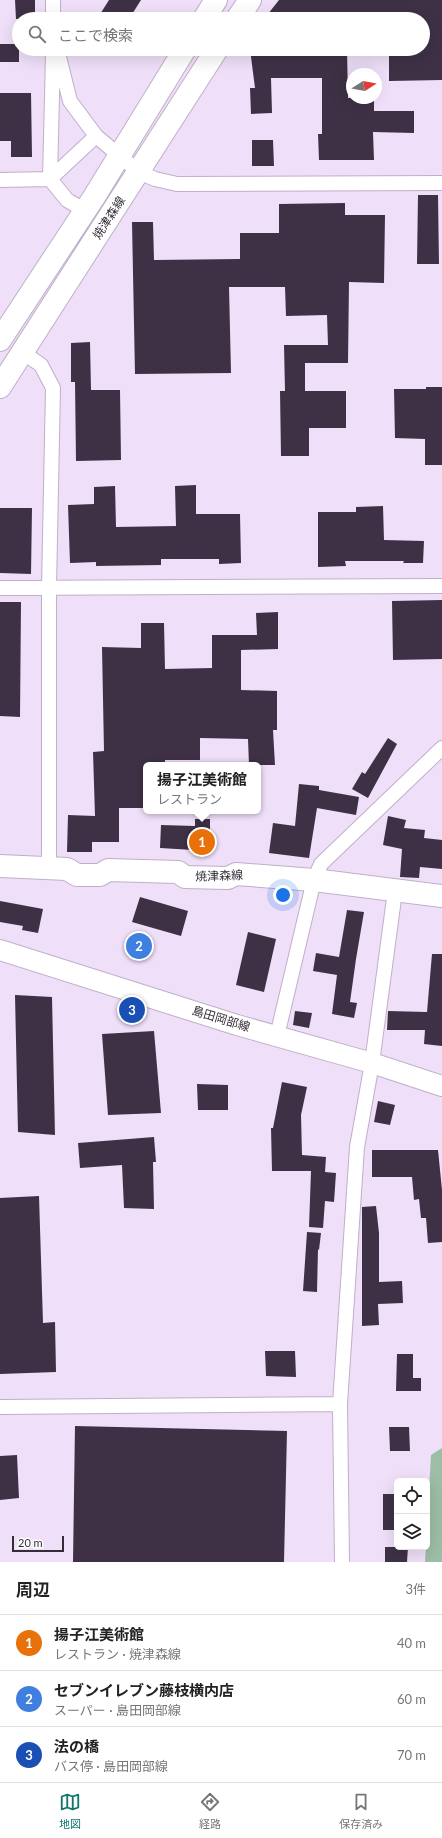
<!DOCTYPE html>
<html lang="ja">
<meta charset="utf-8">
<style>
:root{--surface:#fff;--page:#f2f2f2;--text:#222;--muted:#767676;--line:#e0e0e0;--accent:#0f766e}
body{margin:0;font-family:Lato,"Noto Sans JP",sans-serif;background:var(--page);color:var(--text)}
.controls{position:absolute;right:12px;bottom:12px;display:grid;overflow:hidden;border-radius:6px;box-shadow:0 4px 16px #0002}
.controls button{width:36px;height:36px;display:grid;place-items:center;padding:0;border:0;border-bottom:1px solid var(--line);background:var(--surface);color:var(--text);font:20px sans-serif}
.compass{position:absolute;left:346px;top:68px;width:36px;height:36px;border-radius:50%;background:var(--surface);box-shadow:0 4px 16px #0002;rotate:79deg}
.scale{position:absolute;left:12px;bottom:10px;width:52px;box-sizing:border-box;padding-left:4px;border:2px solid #342d38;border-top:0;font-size:11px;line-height:14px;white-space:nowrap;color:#342d38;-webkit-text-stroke:3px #fff;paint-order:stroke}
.you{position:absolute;left:283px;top:895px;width:14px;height:14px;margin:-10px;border:3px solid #fff;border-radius:50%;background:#1a73e8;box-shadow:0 0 0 6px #1a73e833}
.badge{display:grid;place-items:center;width:26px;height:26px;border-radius:50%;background:var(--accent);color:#fff;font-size:13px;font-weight:700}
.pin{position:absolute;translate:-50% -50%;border:2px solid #fff;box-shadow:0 1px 4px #0006}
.popup{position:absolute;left:143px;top:762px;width:118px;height:52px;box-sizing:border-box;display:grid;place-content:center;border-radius:6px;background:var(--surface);filter:drop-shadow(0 1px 3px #0005);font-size:13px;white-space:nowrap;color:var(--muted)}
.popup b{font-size:15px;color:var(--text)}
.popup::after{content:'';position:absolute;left:50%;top:100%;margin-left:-8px;border:8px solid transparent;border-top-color:var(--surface)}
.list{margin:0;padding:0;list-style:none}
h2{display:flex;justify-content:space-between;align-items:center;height:52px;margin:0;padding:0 16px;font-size:17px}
h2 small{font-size:13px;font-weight:400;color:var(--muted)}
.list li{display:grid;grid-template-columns:26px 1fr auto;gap:12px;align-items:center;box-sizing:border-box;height:56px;padding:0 16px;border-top:1px solid var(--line)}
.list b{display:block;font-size:15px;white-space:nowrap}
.list p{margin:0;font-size:13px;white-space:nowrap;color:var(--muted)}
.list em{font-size:13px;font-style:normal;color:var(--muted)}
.icon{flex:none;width:22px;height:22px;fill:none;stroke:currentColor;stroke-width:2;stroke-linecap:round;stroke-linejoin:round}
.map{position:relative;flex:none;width:442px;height:1562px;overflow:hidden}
.search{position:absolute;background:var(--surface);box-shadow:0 4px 16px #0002;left:12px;right:12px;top:12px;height:44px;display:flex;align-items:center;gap:10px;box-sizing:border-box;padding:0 14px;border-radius:22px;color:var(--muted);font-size:15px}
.sheet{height:220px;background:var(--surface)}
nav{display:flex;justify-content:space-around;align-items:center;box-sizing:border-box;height:56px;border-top:1px solid var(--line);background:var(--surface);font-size:11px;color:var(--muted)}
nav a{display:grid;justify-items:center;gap:2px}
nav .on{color:var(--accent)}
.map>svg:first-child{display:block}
</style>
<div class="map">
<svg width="442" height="1562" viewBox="0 0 442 1562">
<rect width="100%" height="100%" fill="#efdff9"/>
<path fill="#9cbda6" d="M 442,1448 L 442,1562 L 425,1562 L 431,1455 Z"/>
<path fill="#3e3146" d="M 15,0 L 35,0 L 35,19 L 16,19 Z
M 109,0 L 141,0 L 129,19 L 97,19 Z
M 279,0 L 442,0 L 442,80 L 389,81 L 389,49 L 423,49 L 423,19 L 264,19 Z
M 0,44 L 19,44 L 19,62 L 0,62 Z
M 250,49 L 347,49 L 348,98 L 374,98 L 374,111 L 414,111 L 414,133 L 373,132 L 374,160 L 319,160 L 318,134 L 322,134 L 322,78 L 271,78 L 272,113 L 251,114 L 250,88 L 255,88 Z
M 0,93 L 31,93 L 32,157 L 11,157 L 11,141 L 0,141 Z
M 252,140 L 273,140 L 274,166 L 252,166 Z
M 418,195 L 438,195 L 439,264 L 417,264 Z
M 345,203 L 345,215 L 385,215 L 384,283 L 349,282 L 348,363 L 305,363 L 305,391 L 346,391 L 346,428 L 309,428 L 309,456 L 281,456 L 280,391 L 285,391 L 284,345 L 328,345 L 327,315 L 286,316 L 285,287 L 229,287 L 231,373 L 135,374 L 132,222 L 153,222 L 154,260 L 240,259 L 240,233 L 279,233 L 279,204 Z
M 90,342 L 91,390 L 120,390 L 121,460 L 76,461 L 75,382 L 71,382 L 71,343 Z
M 426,387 L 442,387 L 442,465 L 425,465 L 425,439 L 395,438 L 394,389 L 426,389 Z
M 196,485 L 196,514 L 240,514 L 241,563 L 219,564 L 219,559 L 161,559 L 161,565 L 96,566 L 96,562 L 70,563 L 68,505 L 94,504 L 94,487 L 115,486 L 116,527 L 176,526 L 175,486 Z
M 383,506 L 384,540 L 424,541 L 423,563 L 403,563 L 404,561 L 345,561 L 346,566 L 318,567 L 318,512 L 356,512 L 356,507 Z
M 0,508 L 32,508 L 31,574 L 0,573 Z
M 442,600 L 442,659 L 393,660 L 392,601 Z
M 0,602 L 21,602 L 20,717 L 0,716 Z
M 278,612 L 278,649 L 241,650 L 241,690 L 277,691 L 277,730 L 273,730 L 275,765 L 249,765 L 248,739 L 200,738 L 200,760 L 165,760 L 165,765 L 146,765 L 146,808 L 119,808 L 119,842 L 92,842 L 92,852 L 67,852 L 68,815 L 95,816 L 93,752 L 104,751 L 102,647 L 141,648 L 141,623 L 164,623 L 165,669 L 212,668 L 212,635 L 257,635 L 256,613 Z
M 388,738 L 397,744 L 368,798 L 352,789 L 362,772 L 365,774 Z
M 299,784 L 319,786 L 319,790 L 359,797 L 356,815 L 317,808 L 309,858 L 269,853 L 273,823 L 295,826 Z
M 388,816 L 406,820 L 404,828 L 425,830 L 424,838 L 442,840 L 442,869 L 420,867 L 419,878 L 400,877 L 402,849 L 383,845 Z
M 195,819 L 210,819 L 210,851 L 160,848 L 161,825 L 195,826 Z
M 140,897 L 188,911 L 181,936 L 132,922 Z
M 0,901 L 43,909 L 38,933 L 22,930 L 23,926 L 0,922 Z
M 347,910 L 364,912 L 356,959 L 350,1002 L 357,1003 L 354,1018 L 332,1014 L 337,975 L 313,971 L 316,953 L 339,957 Z
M 248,932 L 276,939 L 264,992 L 236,985 Z
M 432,954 L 442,954 L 442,1046 L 424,1044 L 425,1030 L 387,1030 L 388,1011 L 427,1012 Z
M 15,995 L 52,997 L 55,1135 L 18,1132 Z
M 295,1011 L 312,1013 L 309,1028 L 293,1025 Z
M 154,1031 L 161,1113 L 108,1115 L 102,1034 Z
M 282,1082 L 307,1087 L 301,1115 L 302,1155 L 326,1157 L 325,1172 L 336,1173 L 334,1202 L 325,1201 L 323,1228 L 309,1227 L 311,1171 L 272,1171 L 271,1128 L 273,1128 Z
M 197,1084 L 228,1085 L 228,1110 L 198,1110 Z
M 378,1101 L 395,1105 L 390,1125 L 374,1122 Z
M 154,1137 L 156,1162 L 153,1162 L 154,1209 L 124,1208 L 122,1165 L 80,1168 L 78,1143 Z
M 372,1150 L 438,1150 L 442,1190 L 442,1242 L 428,1243 L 426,1218 L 421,1218 L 419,1199 L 414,1200 L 412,1177 L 372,1177 Z
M 39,1196 L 43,1323 L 55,1322 L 56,1372 L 0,1374 L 0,1198 Z
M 376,1206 L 379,1233 L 379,1282 L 402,1281 L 403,1303 L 378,1304 L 379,1325 L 362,1326 L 362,1207 Z
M 307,1232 L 321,1233 L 319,1250 L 318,1249 L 317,1292 L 303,1291 Z
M 265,1351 L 295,1351 L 296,1377 L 266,1376 Z
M 397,1354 L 413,1354 L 413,1378 L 421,1378 L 421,1391 L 396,1391 Z
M 75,1426 L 287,1431 L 284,1562 L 73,1562 Z
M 389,1427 L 409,1427 L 410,1451 L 390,1451 Z
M 17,1455 L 19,1498 L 0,1500 L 0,1456 Z
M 383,1494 L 397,1494 L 397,1530 L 383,1530 Z
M 385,1547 L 408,1547 L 407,1562 L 385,1562 Z"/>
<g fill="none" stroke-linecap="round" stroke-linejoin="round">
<defs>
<path id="minor" d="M 53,0 L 53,19
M 57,49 L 70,101 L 96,136 L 139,172 L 155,179 L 177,184 L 442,183
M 53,54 L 50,179 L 67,200 L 84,210
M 0,180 L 50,179 L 96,136
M 22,352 L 41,365 L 53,388 L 49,588 L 49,867
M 0,588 L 442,586
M 277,1036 L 314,880 L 321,864 L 442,748
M 0,1407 L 340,1404
M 342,1562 L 340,1404 L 357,1147 L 372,1063 L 395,891"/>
<path id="secondary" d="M 0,950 L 237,1025 L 372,1063 L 442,1086"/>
<path id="primary" d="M 204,19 L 216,0
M 237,19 L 250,0
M 0,340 L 94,197 L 185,49
M 0,387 L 217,49
M 0,866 L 67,869 L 77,875 L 100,875 L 108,870 L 178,872 L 185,877 L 228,878 L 236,874 L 314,880 L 442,896"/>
</defs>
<use href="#minor" stroke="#bfafc9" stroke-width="16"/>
<use href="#secondary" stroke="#bfafc9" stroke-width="22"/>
<use href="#primary" stroke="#bfafc9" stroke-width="24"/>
<use href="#minor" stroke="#fff" stroke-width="14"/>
<use href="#secondary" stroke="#fff" stroke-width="20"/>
<use href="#primary" stroke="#fff" stroke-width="22"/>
</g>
<g text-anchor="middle" stroke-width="4" stroke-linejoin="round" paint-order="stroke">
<g font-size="12" fill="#342d38" stroke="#fff">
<text transform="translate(109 218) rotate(-57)" y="4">焼津森線</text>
<text transform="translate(219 876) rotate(-2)" y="4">焼津森線</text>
<text transform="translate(221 1019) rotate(17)" y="4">島田岡部線</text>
</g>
</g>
</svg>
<div class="controls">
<button><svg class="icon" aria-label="locate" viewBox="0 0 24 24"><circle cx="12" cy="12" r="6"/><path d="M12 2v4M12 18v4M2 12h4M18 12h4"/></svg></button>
<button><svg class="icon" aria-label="layers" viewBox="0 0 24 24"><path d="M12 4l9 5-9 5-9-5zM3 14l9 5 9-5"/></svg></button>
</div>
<svg class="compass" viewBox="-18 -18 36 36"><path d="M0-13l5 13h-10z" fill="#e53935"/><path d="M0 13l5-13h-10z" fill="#767676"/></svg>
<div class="scale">20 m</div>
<div class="you"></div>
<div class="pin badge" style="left:202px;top:842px;background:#e8710a">1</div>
<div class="popup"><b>揚子江美術館</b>レストラン</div>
<div class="pin badge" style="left:139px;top:946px;background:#3f7fe0">2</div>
<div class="pin badge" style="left:132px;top:1010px;background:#1a4fb4">3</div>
<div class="search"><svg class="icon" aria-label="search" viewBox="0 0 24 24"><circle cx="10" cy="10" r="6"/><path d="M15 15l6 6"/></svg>ここで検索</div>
</div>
<section class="sheet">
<h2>周辺<small>3件</small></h2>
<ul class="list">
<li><span class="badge" style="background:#e8710a">1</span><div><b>揚子江美術館</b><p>レストラン · 焼津森線</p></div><em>40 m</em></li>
<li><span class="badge" style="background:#3f7fe0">2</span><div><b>セブンイレブン藤枝横内店</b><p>スーパー · 島田岡部線</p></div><em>60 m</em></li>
<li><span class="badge" style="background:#1a4fb4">3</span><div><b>法の橋</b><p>バス停 · 島田岡部線</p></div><em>70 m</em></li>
</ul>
</section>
<nav>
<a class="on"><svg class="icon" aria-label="map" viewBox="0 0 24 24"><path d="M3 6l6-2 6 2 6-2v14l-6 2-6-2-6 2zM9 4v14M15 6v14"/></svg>地図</a>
<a><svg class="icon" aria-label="directions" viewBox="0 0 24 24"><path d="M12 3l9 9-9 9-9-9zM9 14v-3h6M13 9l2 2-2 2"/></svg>経路</a>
<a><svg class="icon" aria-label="saved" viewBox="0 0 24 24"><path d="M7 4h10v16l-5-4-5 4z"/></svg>保存済み</a>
</nav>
